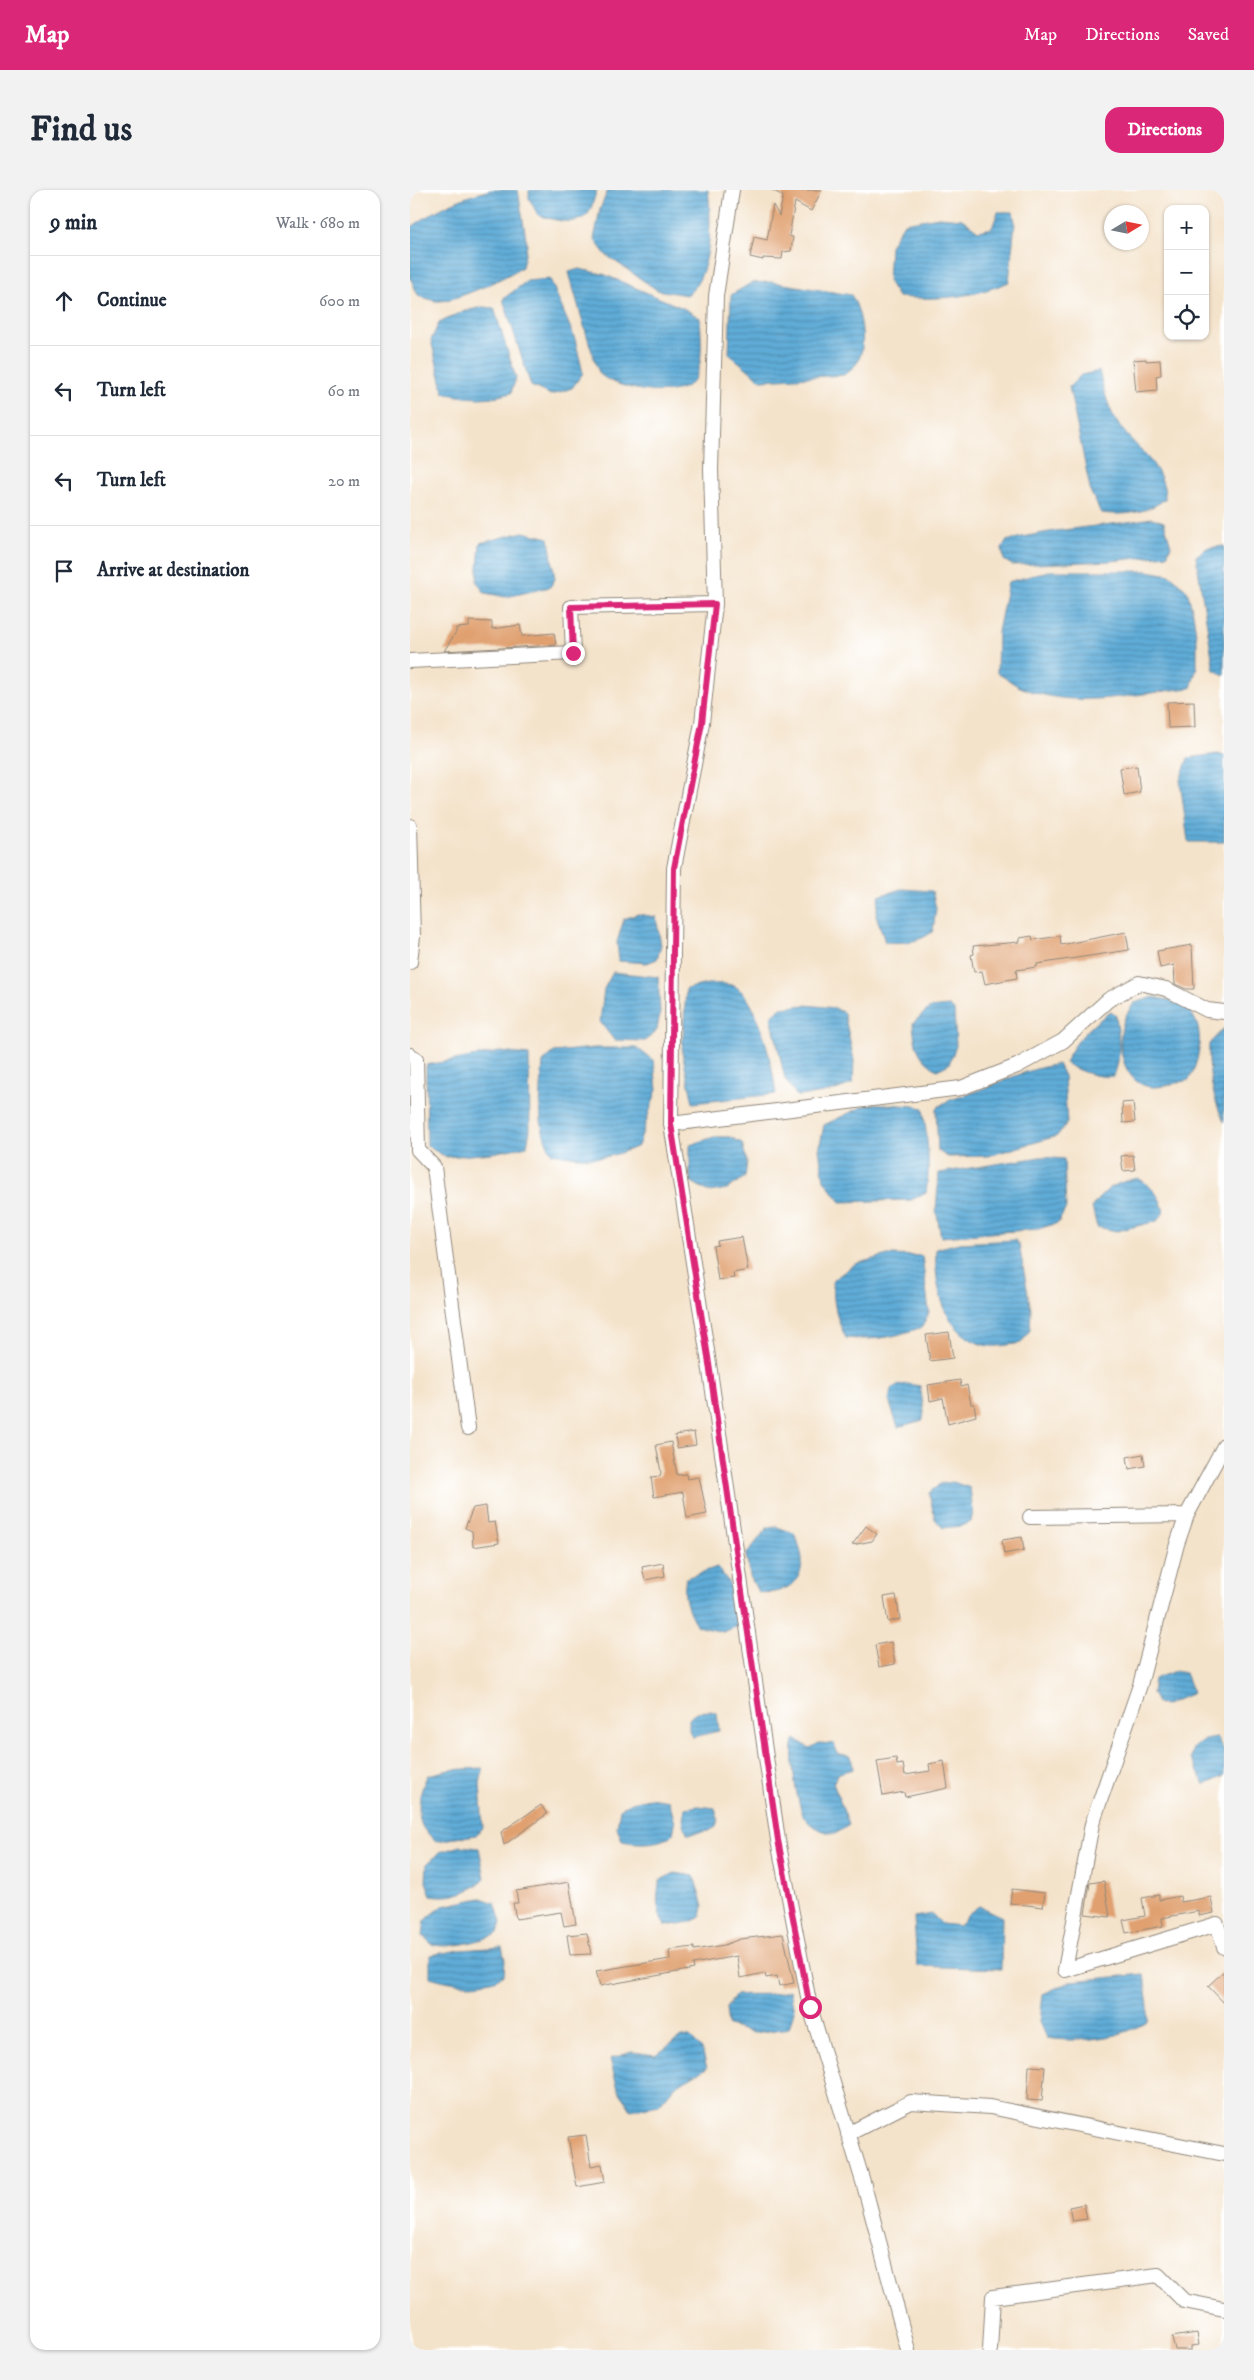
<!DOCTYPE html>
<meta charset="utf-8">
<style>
:root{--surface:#fff;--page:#f2f2f3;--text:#1f2937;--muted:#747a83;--line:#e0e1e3;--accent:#db2777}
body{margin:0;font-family:"IM FELL DW Pica",serif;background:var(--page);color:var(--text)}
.controls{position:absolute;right:15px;top:15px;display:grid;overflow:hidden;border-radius:10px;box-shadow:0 1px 4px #0004}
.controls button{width:45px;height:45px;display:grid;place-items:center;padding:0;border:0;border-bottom:1px solid var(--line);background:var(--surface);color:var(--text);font:25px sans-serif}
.compass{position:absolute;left:694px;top:15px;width:45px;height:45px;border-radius:50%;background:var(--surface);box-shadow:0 1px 4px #0004;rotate:80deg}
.stop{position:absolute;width:15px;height:15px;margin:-11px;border:4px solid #db2777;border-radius:50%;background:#fff}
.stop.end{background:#db2777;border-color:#fff;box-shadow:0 1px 5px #0008}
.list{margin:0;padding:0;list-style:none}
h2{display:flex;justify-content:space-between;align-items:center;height:65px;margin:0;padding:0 20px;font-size:21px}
h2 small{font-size:16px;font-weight:400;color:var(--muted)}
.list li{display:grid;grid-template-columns:32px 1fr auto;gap:15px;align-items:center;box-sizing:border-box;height:90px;padding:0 20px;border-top:1px solid var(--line)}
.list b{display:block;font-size:19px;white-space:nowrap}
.list em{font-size:16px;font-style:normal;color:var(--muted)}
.icon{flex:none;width:28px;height:28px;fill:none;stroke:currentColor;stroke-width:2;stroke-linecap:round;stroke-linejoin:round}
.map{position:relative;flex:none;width:814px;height:2160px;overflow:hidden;border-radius:15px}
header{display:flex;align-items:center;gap:30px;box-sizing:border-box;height:70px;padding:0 25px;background:var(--accent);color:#fff}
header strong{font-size:24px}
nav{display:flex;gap:28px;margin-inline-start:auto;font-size:18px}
.intro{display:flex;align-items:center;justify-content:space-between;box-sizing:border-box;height:120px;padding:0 30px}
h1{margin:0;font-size:35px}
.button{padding:12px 22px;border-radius:15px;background:var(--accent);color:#fff;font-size:18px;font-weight:700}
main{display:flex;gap:30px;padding:0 30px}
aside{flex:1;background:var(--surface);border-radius:15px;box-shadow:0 1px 4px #0004}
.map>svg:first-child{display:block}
</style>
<header>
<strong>Map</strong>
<nav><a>Map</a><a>Directions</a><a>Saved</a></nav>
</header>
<div class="intro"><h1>Find us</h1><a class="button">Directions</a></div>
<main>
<aside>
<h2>9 min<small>Walk · 680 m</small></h2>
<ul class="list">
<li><svg class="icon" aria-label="ahead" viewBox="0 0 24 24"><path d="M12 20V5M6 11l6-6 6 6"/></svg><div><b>Continue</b></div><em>600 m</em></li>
<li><svg class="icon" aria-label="left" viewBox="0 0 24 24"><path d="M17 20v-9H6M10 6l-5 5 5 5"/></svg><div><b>Turn left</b></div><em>60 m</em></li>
<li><svg class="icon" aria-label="left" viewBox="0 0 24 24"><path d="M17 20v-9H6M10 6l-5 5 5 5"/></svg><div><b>Turn left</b></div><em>20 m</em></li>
<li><svg class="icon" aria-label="arrive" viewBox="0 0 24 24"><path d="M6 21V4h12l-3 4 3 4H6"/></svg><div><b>Arrive at destination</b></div></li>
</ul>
</aside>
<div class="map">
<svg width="814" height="2160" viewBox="0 0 814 2160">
<defs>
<pattern id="water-rules" width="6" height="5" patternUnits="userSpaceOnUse" patternTransform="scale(1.25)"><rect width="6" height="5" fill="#5facd8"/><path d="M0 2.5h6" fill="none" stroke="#4f8caf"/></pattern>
</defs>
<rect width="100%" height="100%" fill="#fff"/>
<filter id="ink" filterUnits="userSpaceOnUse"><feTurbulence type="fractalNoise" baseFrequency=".02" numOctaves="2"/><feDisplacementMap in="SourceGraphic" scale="10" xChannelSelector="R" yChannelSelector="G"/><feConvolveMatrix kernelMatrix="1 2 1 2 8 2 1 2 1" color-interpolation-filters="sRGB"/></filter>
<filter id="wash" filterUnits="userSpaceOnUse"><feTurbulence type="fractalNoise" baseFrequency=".0096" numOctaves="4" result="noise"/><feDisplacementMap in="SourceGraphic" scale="20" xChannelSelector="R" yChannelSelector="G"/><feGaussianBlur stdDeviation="1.12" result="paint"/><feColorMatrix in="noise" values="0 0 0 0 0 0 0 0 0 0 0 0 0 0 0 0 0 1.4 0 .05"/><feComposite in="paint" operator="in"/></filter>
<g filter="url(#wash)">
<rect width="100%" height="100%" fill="#f4e3cb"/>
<path fill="url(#water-rules)" stroke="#456c82" d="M 81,0 L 108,0 L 117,55 L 112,77 C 97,87 43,113 26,111 C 20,110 13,107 8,105 L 0,87 L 0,38 C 25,20 50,7 81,0 Z
M 119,0 L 187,0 C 184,7 182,20 177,25 C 165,37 141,29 128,25 L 119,8 Z
M 198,0 L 298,0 C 302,29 302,86 277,105 L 247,100 L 196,65 L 184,49 L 190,19 Z
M 588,22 L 603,22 L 605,32 L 599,92 C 560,108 530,110 488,107 L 478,91 L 480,56 L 494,33 L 529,27 L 552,29 L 568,41 L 582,38 Z
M 169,79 L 193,84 L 275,119 L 290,128 C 291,147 294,170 285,188 C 274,212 206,200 190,184 C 186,179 162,95 159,82 Z
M 140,89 L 165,149 L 173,183 L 162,198 L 141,205 L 121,196 L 93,109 L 117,91 Z
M 362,92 L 441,105 C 451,119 457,155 448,171 C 446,176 438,181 434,185 L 351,190 L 319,164 L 321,105 L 341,93 Z
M 72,117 L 84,118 L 106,188 L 101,203 C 77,210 58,209 34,203 L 21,150 L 29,133 L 52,122 Z
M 689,181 C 693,197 697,214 705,229 C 721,256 756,274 755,309 C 737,323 714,326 691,323 L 681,303 L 659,197 L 671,185 Z
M 742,328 L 754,332 L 761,356 L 757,365 L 700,371 L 602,375 L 594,370 L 592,358 L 596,351 C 643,338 694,337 742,328 Z
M 113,342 L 139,348 L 145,389 L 140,397 L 96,407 L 75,403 L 67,392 L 70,353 Z
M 814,356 L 814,485 L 804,480 L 786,366 L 797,358 Z
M 639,381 L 738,381 L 760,385 L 777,400 L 783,423 L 787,451 L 787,477 L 781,498 C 726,503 663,521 610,497 C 602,493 595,487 587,483 L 588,442 L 598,392 Z
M 808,564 L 814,566 L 814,652 L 778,652 L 770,590 L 778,568 Z
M 491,699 L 522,701 L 526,718 L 523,741 C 509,753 493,753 475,752 L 466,725 L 469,706 Z
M 228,724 L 246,727 L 251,755 L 247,769 L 237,773 L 209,771 L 207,752 L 214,729 Z
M 203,782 L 248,787 L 250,822 L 247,840 L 235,851 L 204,850 L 190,832 L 194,799 Z
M 297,794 C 305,794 317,793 324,796 C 349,807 363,878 366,904 L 283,913 L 272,862 L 276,799 Z
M 744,807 C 756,810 772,812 780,822 C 796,840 789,872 779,890 C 768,892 755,897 744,897 C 713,897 705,854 714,830 C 716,824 721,818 724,813 Z
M 395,815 L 425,818 L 434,823 L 444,870 L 443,893 C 424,902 408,905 387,906 L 375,889 L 361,826 L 371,818 Z
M 539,816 L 544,820 L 546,856 L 539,874 L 527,880 C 507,867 505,856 503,833 L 520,818 Z
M 701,822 L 706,826 C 709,848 712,865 704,886 C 687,888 670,882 655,873 C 663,853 682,833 701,822 Z
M 814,838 L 814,932 C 802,906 798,883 799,854 Z
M 184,858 L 227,858 L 244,871 L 247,899 L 228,956 C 191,972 180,969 142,963 C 125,936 131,903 133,872 L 144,862 Z
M 90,862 L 119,865 L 120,940 L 117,956 L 82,963 L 36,967 L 17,956 L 16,875 Z
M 648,874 L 654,886 L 657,933 L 647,946 L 578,966 L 538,967 L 528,961 L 526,919 C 537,908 551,908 564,902 C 593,891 618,879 648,874 Z
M 460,913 L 504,916 L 513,918 C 517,948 521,974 516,1003 L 501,1010 L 431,1012 L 414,990 L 409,960 L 414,935 Z
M 304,947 L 320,947 L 332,953 L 337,972 L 335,987 L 317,999 L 299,1002 L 280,991 L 280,955 Z
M 631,967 L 654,969 L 656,1018 L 648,1033 L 628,1039 L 531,1047 L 526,1020 L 529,983 Z
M 728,988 C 741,996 751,1006 754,1022 L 747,1031 L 707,1041 L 687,1037 L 682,1017 C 696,998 705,993 728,988 Z
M 605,1050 L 609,1055 L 621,1120 L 620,1140 L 611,1153 C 597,1155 581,1159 568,1153 C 532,1138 524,1093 526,1059 L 549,1053 Z
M 478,1065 L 512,1066 L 519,1122 L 512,1137 C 485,1147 465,1151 436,1148 C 426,1128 423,1113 423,1090 L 445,1074 Z
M 498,1194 L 510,1196 L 514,1221 L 513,1230 L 488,1237 L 479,1211 L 481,1199 L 489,1195 Z
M 543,1292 L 560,1298 L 563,1321 L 561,1332 L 551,1336 L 533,1338 L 525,1329 L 519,1303 L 530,1294 Z
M 367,1337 L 384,1343 C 388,1352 393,1364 392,1374 C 390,1397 368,1405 348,1402 L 340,1386 L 336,1365 L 357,1338 Z
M 307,1377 C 321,1392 332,1416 328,1436 L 313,1442 L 287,1436 C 277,1420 272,1406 276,1388 Z
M 765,1481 L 775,1483 L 783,1503 L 755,1515 L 747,1513 L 742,1503 L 744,1489 Z
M 300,1521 L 307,1523 L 309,1541 L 282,1547 L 279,1540 L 279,1529 L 286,1522 Z
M 807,1548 L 814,1561 L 814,1586 L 795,1595 L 781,1569 L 783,1558 L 795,1550 Z
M 385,1549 L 400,1558 L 409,1553 L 424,1554 L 428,1564 L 441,1566 L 443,1579 L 429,1583 L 423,1593 L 439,1635 L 425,1644 C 413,1641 403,1639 395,1628 C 387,1618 378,1559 385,1549 Z
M 73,1578 L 70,1594 L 73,1638 L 66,1645 L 26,1651 C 22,1647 15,1642 12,1636 C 6,1621 10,1598 18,1585 L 39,1580 Z
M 239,1608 L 259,1611 L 265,1633 L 263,1644 C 251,1655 228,1654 212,1651 L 207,1637 L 210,1619 L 222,1612 Z
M 288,1616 L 305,1618 L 308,1629 L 306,1637 L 299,1641 L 278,1644 C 272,1635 272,1627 276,1618 Z
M 51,1656 L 69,1658 L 75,1688 C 62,1702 40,1709 21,1705 L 16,1692 L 17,1674 L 30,1662 Z
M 265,1683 L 284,1686 L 293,1716 L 291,1727 L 280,1732 L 255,1736 C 246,1719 246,1708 250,1690 Z
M 71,1708 L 85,1713 L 91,1732 L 88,1743 C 76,1750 36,1760 22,1754 C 19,1752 16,1748 13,1746 L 15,1730 L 33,1716 Z
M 569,1716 L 592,1727 L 591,1779 L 507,1776 L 504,1727 L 522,1724 L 532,1734 L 549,1736 L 558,1724 Z
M 92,1757 L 95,1770 L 94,1785 C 71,1799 44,1794 20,1787 L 20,1765 L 50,1760 Z
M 734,1784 L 738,1817 L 738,1831 C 711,1849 668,1853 637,1848 L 630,1832 L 633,1804 L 662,1791 Z
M 380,1800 L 384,1821 L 379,1838 L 344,1843 L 318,1836 L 316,1818 L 326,1805 C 345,1803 363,1807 380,1800 Z
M 271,1847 L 280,1847 L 292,1859 L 297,1878 L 265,1896 L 249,1915 L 221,1920 L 208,1899 L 200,1869 L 222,1862 L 246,1865 Z"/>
<g id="blocks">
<path fill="#e0a06f" d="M 362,0 L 412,0 L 401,21 L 385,12 L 379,46 L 383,47 L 381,61 L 373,62 L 372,69 L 353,68 L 353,70 L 340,67 L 344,47 L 357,50 L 363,15 L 369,26 L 373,6 Z
M 736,169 L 736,171 L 750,170 L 751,185 L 746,186 L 747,200 L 726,202 L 723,170 Z
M 59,431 L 82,432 L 82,439 L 110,435 L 112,446 L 144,443 L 146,455 L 34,461 L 46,442 L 46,438 L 59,437 Z
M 784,511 L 785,537 L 758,538 L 757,512 Z
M 727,576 L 730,602 L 714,605 L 710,578 Z
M 716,742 L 719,760 L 627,774 L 627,777 L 606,780 L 607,788 L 575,794 L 572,781 L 564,782 L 561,765 L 564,764 L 563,756 L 610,752 L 610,748 L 622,746 L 623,750 L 650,746 L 651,755 Z
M 782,755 L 784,799 L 776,799 L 765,794 L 764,775 L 750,778 L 747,761 Z
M 723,912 L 725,932 L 713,933 L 712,913 Z
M 723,965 L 725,980 L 713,981 L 711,966 Z
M 332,1047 L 338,1080 L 323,1083 L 324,1088 L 308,1090 L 303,1056 L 308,1055 L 307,1051 Z
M 539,1142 L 543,1168 L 520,1171 L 516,1145 Z
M 550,1190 L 551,1197 L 557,1195 L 561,1214 L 564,1214 L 566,1226 L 538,1234 L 533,1208 L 520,1211 L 518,1195 Z
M 284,1242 L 286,1255 L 267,1258 L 265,1245 Z
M 261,1252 L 267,1285 L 276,1284 L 277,1289 L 289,1287 L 297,1324 L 277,1328 L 273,1302 L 244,1307 L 241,1287 L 250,1286 L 251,1282 L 246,1255 Z
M 733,1264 L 735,1276 L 719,1279 L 717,1267 Z
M 76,1316 L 78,1333 L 85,1332 L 89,1353 L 63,1357 L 62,1341 L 55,1338 L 63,1318 Z
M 456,1336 L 467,1344 L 462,1351 L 442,1355 Z
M 612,1347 L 614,1360 L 594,1364 L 592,1350 Z
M 253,1373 L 255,1386 L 235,1390 L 232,1377 Z
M 486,1405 L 490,1429 L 478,1432 L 474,1407 Z
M 481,1452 L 485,1474 L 469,1477 L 465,1455 Z
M 486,1568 L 487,1575 L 493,1574 L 495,1585 L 520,1581 L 519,1574 L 534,1571 L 538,1598 L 495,1607 L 494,1602 L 473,1606 L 467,1571 Z
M 131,1615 L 137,1624 L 94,1655 L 91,1642 Z
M 694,1691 L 700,1727 L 675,1724 L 680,1693 Z
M 159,1692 L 166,1734 L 154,1736 L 151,1722 L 106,1729 L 103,1713 L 108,1713 L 106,1701 Z
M 602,1699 L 635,1703 L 633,1717 L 600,1713 Z
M 749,1705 L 749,1710 L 770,1706 L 771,1712 L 801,1707 L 804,1723 L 789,1726 L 789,1721 L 752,1728 L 753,1736 L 716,1743 L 713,1730 L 735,1726 L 732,1708 Z
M 177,1743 L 181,1764 L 160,1765 L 157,1745 Z
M 373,1744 L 384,1793 L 369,1796 L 367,1786 L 356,1788 L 355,1783 L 330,1788 L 327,1766 L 283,1774 L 284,1779 L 190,1796 L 186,1781 L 260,1769 L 259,1760 L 284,1757 L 284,1760 L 314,1755 L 330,1749 Z
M 814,1781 L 814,1813 L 798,1796 Z
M 619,1876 L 635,1877 L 632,1911 L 617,1910 Z
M 176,1945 L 181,1976 L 192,1974 L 195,1992 L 167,1997 L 158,1947 Z
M 674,2014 L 677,2029 L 662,2031 L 659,2017 Z
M 787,2143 L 789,2155 L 781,2156 L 781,2160 L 765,2160 L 762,2147 Z"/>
</g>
</g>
<g filter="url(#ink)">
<use href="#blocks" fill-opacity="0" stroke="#90877b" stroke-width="1"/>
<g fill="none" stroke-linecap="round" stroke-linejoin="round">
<defs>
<path id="minor" d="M 322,0 L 306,106 L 301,279 L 305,414 L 292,533 L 264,678 L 261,934 L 298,1167 L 368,1650 L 400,1817 L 454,1995 L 498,2160
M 0,471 L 163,463 L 161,417 L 305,414
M 0,636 L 3,746 L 0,772
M 0,865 L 6,869 L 8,960 L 24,977 L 58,1238
M 261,934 L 551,898 L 607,876 L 653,851 L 698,810 L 729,793 L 756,799 L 797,820 L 814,822
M 777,1325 L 814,1256
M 620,1327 L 777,1325 L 767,1354 L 730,1495 L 682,1634 L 655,1780 L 807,1734 L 814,1757
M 438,1944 L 501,1912 L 580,1917 L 814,1964
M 580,2160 L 583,2107 L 748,2085 L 774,2111 L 814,2119"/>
</defs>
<use href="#minor" stroke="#90877b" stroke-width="16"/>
<use href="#minor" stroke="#fff" stroke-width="14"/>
</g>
</g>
<g fill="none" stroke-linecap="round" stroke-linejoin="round" filter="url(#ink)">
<path stroke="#db2777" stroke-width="6" d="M 163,463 L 161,417 L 305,414 L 292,533 L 264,678 L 261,934 L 298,1167 L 368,1650 L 400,1817"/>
</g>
</svg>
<div class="controls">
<button>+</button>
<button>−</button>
<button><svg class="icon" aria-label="locate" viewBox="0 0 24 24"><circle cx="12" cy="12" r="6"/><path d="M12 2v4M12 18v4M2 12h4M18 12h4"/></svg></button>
</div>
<svg class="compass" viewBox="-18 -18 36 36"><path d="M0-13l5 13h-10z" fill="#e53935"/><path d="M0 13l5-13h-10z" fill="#747a83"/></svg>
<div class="stop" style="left:400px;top:1817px"></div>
<div class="stop end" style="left:163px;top:463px"></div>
</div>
</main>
